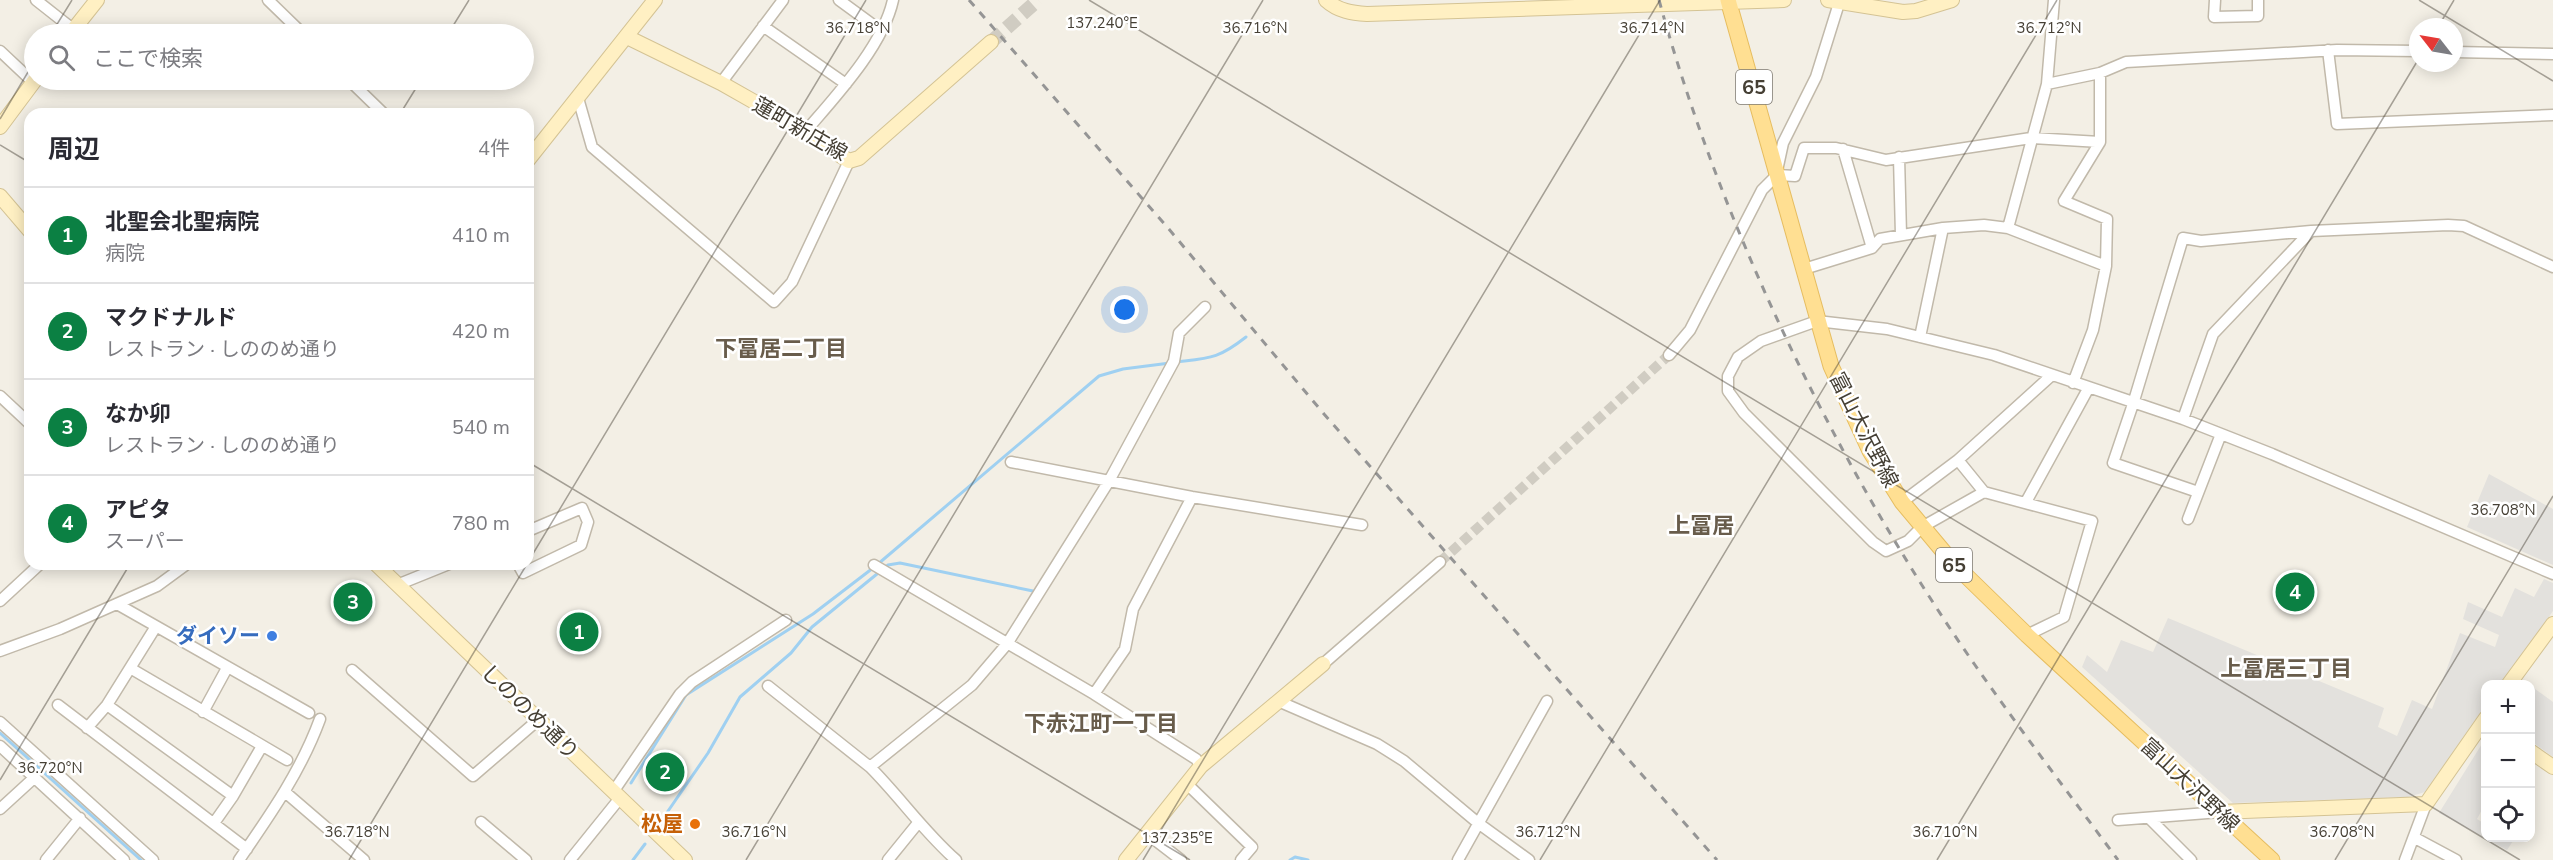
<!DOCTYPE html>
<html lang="ja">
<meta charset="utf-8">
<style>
:root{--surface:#fff;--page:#f2f2f3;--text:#2b2b33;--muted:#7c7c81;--line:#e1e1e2;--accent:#0b8043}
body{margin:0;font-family:"Nunito Sans","Noto Sans JP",sans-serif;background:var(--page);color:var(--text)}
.controls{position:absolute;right:18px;bottom:18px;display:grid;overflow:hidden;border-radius:12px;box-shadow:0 3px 15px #0003}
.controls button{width:54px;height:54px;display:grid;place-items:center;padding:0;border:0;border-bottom:2px solid var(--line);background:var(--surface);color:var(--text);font:30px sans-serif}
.compass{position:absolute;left:2409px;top:18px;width:54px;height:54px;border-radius:50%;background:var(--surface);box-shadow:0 3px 15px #0003;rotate:301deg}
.you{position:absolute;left:1125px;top:310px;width:21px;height:21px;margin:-15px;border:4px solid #fff;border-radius:50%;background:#1a73e8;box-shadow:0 0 0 9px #1a73e833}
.badge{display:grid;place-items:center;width:39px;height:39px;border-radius:50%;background:var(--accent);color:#fff;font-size:20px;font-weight:700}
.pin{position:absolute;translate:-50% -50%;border:3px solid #fff;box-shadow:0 2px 6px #0006}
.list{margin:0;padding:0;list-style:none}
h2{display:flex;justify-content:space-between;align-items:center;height:78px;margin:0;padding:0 24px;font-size:26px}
h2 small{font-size:20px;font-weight:400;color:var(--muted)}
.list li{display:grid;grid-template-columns:39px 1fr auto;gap:18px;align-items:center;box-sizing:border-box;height:96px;padding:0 24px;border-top:2px solid var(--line)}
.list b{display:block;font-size:22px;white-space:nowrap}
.list p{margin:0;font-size:20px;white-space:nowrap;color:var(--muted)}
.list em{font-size:20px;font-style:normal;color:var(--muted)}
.icon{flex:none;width:33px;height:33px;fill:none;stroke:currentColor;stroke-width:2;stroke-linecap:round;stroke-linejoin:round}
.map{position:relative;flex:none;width:2553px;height:860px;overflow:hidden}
.search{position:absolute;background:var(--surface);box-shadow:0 3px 15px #0003;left:24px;top:24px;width:510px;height:66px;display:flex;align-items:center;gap:15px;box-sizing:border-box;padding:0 21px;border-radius:33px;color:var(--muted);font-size:22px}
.panel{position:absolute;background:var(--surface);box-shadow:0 3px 15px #0003;left:24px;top:108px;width:510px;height:462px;border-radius:18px}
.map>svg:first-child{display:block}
</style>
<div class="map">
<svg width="2553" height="860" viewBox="0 0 2553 860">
<rect width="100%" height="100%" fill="#f3efe5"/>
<path fill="#e3e1dd" d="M 2489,474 L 2553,509 L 2553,565 L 2467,527 Z
M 2544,579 L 2553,583 L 2553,611 L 2501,684 L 2486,684 L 2485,706 L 2425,792 L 2408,797 L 2233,803 L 2082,667 L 2087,655 L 2107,672 L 2121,640 L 2153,652 L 2168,618 L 2384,708 L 2378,727 L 2397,736 L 2412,700 L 2432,709 L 2460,633 L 2495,647 L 2499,635 L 2463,619 L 2468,602 L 2502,617 L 2515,588 L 2534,597 Z
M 2531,686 L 2553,702 L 2553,757 L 2531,741 Z
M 2485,739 L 2485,804 L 2477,819 L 2485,824 L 2486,838 L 2507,838 L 2513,841 L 2507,850 L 2439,813 Z"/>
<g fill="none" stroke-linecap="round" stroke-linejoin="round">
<path stroke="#9fd0f1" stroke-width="3" d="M 1176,362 C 1210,358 1218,359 1246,337
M 878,564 L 1099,376 L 1123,369 L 1170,363
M 0,733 L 141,860
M 631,783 L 686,695 L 813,614 L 873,568
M 666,814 L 708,753 L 740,697 L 791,653 L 812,627 L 888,565 L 900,563 L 1033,591
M 633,860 L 645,844
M 1290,860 L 1295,857 L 1308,860"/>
<path stroke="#d0ccc2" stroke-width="10" stroke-dasharray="10 5" stroke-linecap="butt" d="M 1440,562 L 1669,355"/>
<path stroke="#d0ccc2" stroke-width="14" stroke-dasharray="14 7" stroke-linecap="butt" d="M 991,42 L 1038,0"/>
<defs>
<path id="street" d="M 36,0 L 74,30
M 268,0 L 303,34
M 839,0 L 880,30
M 2215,0 L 2214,17 L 2258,16 L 2258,0
M 763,26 L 846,84
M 2328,50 L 2337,124 L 2553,115
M 0,51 L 33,82
M 2454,52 L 2553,54
M 349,80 L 384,114
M 721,83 L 783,0
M 2047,84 L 2100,73 L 2126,62 L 2337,50 L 2418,51
M 578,98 L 592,147 L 774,302 L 792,282 L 849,161
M 805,132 C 835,97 883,46 893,0
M 1843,149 L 1872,248
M 1899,157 L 1901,235
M 1778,166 L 1783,143 L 1816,77 L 1840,0
M 2008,228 L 2047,84 L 2054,0
M 1804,269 L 1872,248 L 1880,239 L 1943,228 L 1984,225 L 2008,228 L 2106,266
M 1920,337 L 1943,228
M 1669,355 L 1690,330 L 1762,190 L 1777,175 L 1795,176 L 1804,148 L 1836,148 L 1886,160 L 2031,138 L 2100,142
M 2073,383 L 2093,330 L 2106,266 L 2107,219 L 2064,201 L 2100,142 L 2100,73
M 0,396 L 30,424
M 2183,419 L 2213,334 L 2311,231 L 2448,225 L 2464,226 L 2553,267
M 1958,460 L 1984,492 L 2092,521 L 2064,617 L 2027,635
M 1011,462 L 1192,497 L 1362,525
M 1984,492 L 1922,527 L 1908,541 L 1886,551 L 1873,542 L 1744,413 L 1728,391 L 1728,376 L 1738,357 L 1761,341 L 1817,321 L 1887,329 L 1994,355 L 2183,419 L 2272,454 L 2553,574
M 2198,492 L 2113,463 L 2133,404 L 2183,238 L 2201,241 L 2311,231
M 1902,502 L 1958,460 L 2052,375
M 2026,502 L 2088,389
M 2188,519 L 2221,434
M 518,564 L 523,573 L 581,545 L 588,522 L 582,508 L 528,531
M 874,565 L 1094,694 L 1196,759 L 1201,766
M 397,585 L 449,564
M 0,601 L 40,564
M 117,604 L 309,713
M 0,651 L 60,629 L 157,586 L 187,564
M 1323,664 L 1440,562
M 130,668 L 287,760
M 352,670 L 473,776 L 538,720
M 768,686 L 870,767
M 1094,694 L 1125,649 L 1133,609 L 1192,497
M 1278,701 L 1377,744 L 1404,761 L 1478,823 L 1529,860
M 58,705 L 247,849
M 107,705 L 233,796
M 203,712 L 227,668
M 0,722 L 153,860
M 87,728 L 107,705 L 155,628
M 0,746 L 124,860
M 1186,783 L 1252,847 L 1241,860
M 285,792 L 364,860
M 613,792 L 680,694 L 692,682 L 786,620
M 0,809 L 35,777
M 2149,818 L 2191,860
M 2118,820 L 2220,812
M 481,822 L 526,860
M 214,823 L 233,796 L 262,746
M 1146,833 L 1181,860
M 2415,838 L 2456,860
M 46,860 L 80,818
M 239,860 C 270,815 301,771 320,719
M 570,860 L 620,798
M 888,860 L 918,823
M 956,860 C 924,832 900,797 870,767 L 972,685 L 1007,644 L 1109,481 L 1174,361 L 1179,333 L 1205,307
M 1458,860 L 1547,701
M 2405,860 L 2426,804"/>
<path id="secondary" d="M 1326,0 C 1338,11 1352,13 1367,14 L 1784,0
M 1828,0 L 1903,12 L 1916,11 L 1952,0
M 70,34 L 97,0
M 627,37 L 721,83 L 774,113 L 849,161 L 859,158 L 991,42
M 0,127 L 35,80
M 528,160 L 655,0
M 0,196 L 30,231
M 376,564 L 685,860
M 2509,684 L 2553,624
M 2530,751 L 2553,767
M 2220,812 L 2426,804 L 2486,718
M 1126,860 L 1201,766 L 1323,664"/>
<path id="primary" d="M 1728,0 L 1831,366 L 1870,451 L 1902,502 L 1953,563 L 2027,635 L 2272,860"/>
</defs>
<use href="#street" stroke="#c1b9aa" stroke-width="13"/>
<use href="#secondary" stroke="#d4c394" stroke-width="16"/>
<use href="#primary" stroke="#e6bd60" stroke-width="17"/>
<use href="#street" stroke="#fff" stroke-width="10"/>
<use href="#secondary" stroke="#fff0c3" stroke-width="14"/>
<use href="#primary" stroke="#ffdf92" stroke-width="15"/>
<path stroke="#959595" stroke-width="3" stroke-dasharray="8 8" stroke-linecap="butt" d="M 969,0 L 1168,228 L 1324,414 L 1717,860
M 1659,0 C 1722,230 1839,470 1975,665 C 2021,731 2070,795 2118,860"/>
</g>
<path fill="none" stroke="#453f34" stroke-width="1.5" stroke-opacity="0.45" d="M 1089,0 L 2520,860M 2419,0 L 2553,81M 2438,27 L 2454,0M 51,34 L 72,0M 448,34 L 469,0M 400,114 L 421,80M 0,119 L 34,62M 0,145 L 30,163M 528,462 L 1190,860M 528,562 L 866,0M 0,780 L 130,564M 349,860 L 527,564M 746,860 L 1263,0M 1143,860 L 1660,0M 1540,860 L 2057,0M 1937,860 L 2418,60M 2335,860 L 2553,496"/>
<circle fill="#3f7fe0" stroke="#fff" stroke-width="2" cx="272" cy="636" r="6"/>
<circle fill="#e8710a" stroke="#fff" stroke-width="2" cx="695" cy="824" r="6"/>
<g text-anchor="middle" stroke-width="5" stroke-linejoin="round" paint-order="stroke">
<g fill="#fff" stroke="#7d7971" stroke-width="1.5">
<rect x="1736" y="70" width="36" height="34" rx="4.5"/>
<rect x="1936" y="548" width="36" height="34" rx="4.5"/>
</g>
<g font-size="20" font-weight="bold" fill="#453f34">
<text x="1754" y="94">65</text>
<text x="1954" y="572">65</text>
</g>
<g font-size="21" fill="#453f34" stroke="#fff">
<text transform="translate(800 129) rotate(30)" y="7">蓮町新庄線</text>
<text transform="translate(1864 430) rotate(63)" y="7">富山大沢野線</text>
<text transform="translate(530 712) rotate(44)" y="7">しののめ通り</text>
<text transform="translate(2190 785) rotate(43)" y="7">富山大沢野線</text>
</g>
<g font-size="21" font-weight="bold" fill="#366cbe" stroke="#fff" text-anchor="end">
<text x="260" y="643">ダイソー</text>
</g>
<g font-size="21" font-weight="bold" fill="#c56008" stroke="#fff" text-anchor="end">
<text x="683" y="831">松屋</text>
</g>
<g font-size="22" font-weight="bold" fill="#685c4b" stroke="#fff">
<text x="781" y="356">下冨居二丁目</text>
<text x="1701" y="533">上冨居</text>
<text x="2286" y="676">上冨居三丁目</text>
<text x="1101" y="731">下赤江町一丁目</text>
</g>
</g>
<g font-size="15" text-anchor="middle" fill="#453f34" stroke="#fff" stroke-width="5" stroke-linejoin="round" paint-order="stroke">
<text x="1102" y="28">137.240°E</text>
<text x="858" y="33">36.718°N</text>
<text x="1255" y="33">36.716°N</text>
<text x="1652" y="33">36.714°N</text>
<text x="2049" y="33">36.712°N</text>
<text x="2503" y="515">36.708°N</text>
<text x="50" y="773">36.720°N</text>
<text x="357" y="837">36.718°N</text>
<text x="754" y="837">36.716°N</text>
<text x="1548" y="837">36.712°N</text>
<text x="1945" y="837">36.710°N</text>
<text x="2342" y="837">36.708°N</text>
<text x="1177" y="843">137.235°E</text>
</g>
</svg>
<div class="controls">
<button>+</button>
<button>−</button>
<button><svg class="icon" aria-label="locate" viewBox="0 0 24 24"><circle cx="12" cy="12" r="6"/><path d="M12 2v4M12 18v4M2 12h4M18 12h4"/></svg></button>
</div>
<svg class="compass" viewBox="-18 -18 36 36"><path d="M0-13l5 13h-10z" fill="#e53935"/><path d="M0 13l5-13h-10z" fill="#7c7c81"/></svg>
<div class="you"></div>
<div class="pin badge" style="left:579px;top:632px">1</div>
<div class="pin badge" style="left:665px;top:772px">2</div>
<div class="pin badge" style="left:353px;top:602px">3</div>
<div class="pin badge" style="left:2295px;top:592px">4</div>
<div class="search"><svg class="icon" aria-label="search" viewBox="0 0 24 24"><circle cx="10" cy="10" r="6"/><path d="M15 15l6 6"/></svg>ここで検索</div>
<section class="panel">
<h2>周辺<small>4件</small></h2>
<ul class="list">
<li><span class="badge">1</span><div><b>北聖会北聖病院</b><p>病院</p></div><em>410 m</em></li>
<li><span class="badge">2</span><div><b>マクドナルド</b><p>レストラン · しののめ通り</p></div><em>420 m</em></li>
<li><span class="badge">3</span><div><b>なか卯</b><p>レストラン · しののめ通り</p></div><em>540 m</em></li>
<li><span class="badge">4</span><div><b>アピタ</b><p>スーパー</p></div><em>780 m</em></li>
</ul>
</section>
</div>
